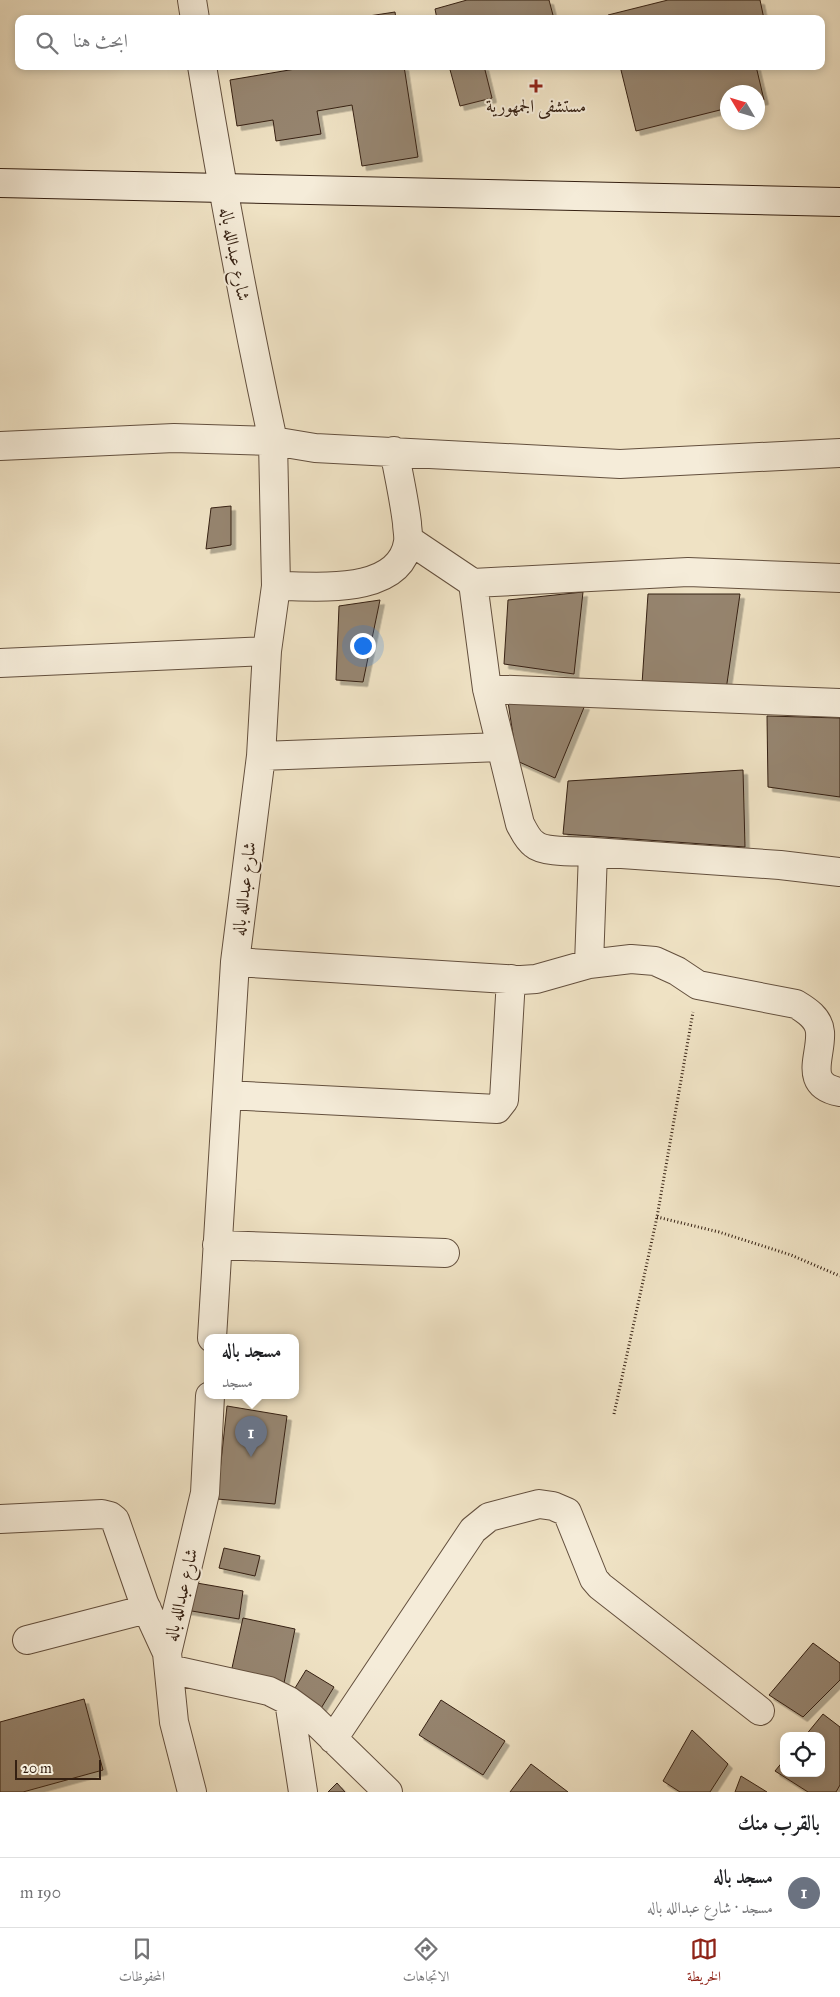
<!DOCTYPE html>
<html lang="ar">
<meta charset="utf-8">
<style>
:root{--surface:#fff;--page:#f2f2f2;--text:#202124;--muted:#757577;--line:#e0e0e0;--accent:#8f2418}
body{margin:0;font-family:"IM FELL Great Primer",Amiri,serif;background:var(--page);color:var(--text);direction:rtl}
.controls{position:absolute;right:15px;bottom:15px;display:grid;overflow:hidden;border-radius:10px;box-shadow:0 2px 8px #0003}
.controls button{width:45px;height:45px;display:grid;place-items:center;padding:0;border:0;border-bottom:1px solid var(--line);background:var(--surface);color:var(--text);font:25px sans-serif}
.compass{position:absolute;left:720px;top:85px;width:45px;height:45px;border-radius:50%;background:var(--surface);box-shadow:0 2px 8px #0003;rotate:308deg}
.scale{position:absolute;left:15px;bottom:12px;width:86px;box-sizing:border-box;padding-left:5px;border:2px solid #352012;border-top:0;font-size:14px;line-height:18px;white-space:nowrap;color:#352012;-webkit-text-stroke:4px #f5ecd9;paint-order:stroke}
.you{position:absolute;left:362px;top:645px;width:18px;height:18px;margin:-12px;border:4px solid #fff;border-radius:50%;background:#1a73e8;box-shadow:0 0 0 8px #1a73e833}
.badge{display:grid;place-items:center;width:32px;height:32px;border-radius:50%;background:var(--accent);color:#fff;font-size:16px;font-weight:700}
.pin{position:absolute;translate:-50% -41px;filter:drop-shadow(0 1px 2px #0008)}
.pin::after{content:'';position:absolute;top:26px;width:18px;height:15px;background:inherit;clip-path:polygon(0 0,100% 0,50% 100%)}
.popup{position:absolute;left:204px;top:1334px;width:95px;height:65px;box-sizing:border-box;display:grid;place-content:center;border-radius:10px;background:var(--surface);filter:drop-shadow(0 1px 4px #0005);font-size:16px;white-space:nowrap;color:var(--muted)}
.popup b{font-size:19px;color:var(--text)}
.popup::after{content:'';position:absolute;left:50%;top:100%;margin-left:-10px;border:10px solid transparent;border-top-color:var(--surface)}
.list{margin:0;padding:0;list-style:none}
h2{display:flex;justify-content:space-between;align-items:center;height:65px;margin:0;padding:0 20px;font-size:21px}
h2 small{font-size:16px;font-weight:400;color:var(--muted)}
.list li{display:grid;grid-template-columns:32px 1fr auto;gap:15px;align-items:center;box-sizing:border-box;height:70px;padding:0 20px;border-top:1px solid var(--line)}
.list b{display:block;font-size:19px;white-space:nowrap}
.list p{margin:0;font-size:16px;white-space:nowrap;color:var(--muted)}
.list em{font-size:16px;font-style:normal;color:var(--muted)}
.icon{flex:none;width:28px;height:28px;fill:none;stroke:currentColor;stroke-width:2;stroke-linecap:round;stroke-linejoin:round}
.map{position:relative;flex:none;width:840px;height:1792px;overflow:hidden;direction:ltr}
.search{position:absolute;background:var(--surface);box-shadow:0 2px 8px #0003;left:15px;right:15px;top:15px;height:55px;display:flex;align-items:center;gap:12px;box-sizing:border-box;padding:0 18px;border-radius:10px;color:var(--muted);font-size:19px}
.sheet{height:135px;background:var(--surface)}
nav{display:flex;justify-content:space-around;align-items:center;box-sizing:border-box;height:70px;border-top:1px solid var(--line);background:var(--surface);font-size:14px;color:var(--muted)}
nav a{display:grid;justify-items:center;gap:2px}
nav .on{color:var(--accent)}
.map>svg:first-child{display:block}
</style>
<div class="map">
<svg width="840" height="1792" viewBox="0 0 840 1792">
<defs>
<filter id="shadow"><feDropShadow dx="4.5" dy="4.5" stdDeviation="0" flood-color="#0004"/></filter>
</defs>
<rect width="100%" height="100%" fill="#efe2c4"/>
<filter id="stains"><feTurbulence type="fractalNoise" baseFrequency=".004" numOctaves="4"/><feColorMatrix values="0 0 0 0 .2 0 0 0 0 .09 0 0 0 0 .02 0 0 0 .5 -.17"/></filter>
<radialGradient id="worn" r=".72"><stop offset=".6" stop-color="#630" stop-opacity="0"/><stop offset="1" stop-color="#630" stop-opacity=".3"/></radialGradient>
<path fill="#96856f" stroke="#352012" filter="url(#shadow)" d="M 467,0 L 549,0 L 554,19 L 437,19 L 435,9 Z
M 668,0 L 760,0 L 764,19 L 609,19 L 608,15 Z
M 395,12 L 396,19 L 349,19 Z
M 313,66 L 404,66 L 418,157 L 362,166 L 352,105 L 317,111 L 321,134 L 276,141 L 273,120 L 237,126 L 230,80 Z
M 449,66 L 484,66 L 492,98 L 460,106 Z
M 620,66 L 756,66 L 764,100 L 758,101 L 758,92 L 728,92 L 728,108 L 636,131 Z
M 231,506 L 231,545 L 206,549 L 211,508 Z
M 583,592 L 574,674 L 504,664 L 508,600 Z
M 648,594 L 740,594 L 726,690 L 642,684 Z
M 380,600 L 363,682 L 336,680 L 339,606 Z
M 508,702 L 585,705 L 555,778 L 517,761 Z
M 767,716 L 840,718 L 840,797 L 768,787 Z
M 743,770 L 745,847 L 563,834 L 568,781 Z
M 227,1406 L 287,1416 L 275,1504 L 217,1499 Z
M 224,1548 L 260,1556 L 255,1576 L 219,1568 Z
M 191,1582 L 243,1591 L 239,1619 L 186,1610 Z
M 243,1618 L 295,1629 L 283,1688 L 230,1677 Z
M 813,1643 L 840,1663 L 840,1680 L 803,1717 L 769,1695 Z
M 306,1670 L 334,1687 L 320,1710 L 292,1693 Z
M 84,1699 L 103,1770 L 23,1792 L 0,1792 L 0,1722 Z
M 441,1700 L 505,1741 L 483,1775 L 419,1735 Z
M 823,1714 L 840,1727 L 840,1785 L 836,1792 L 808,1792 L 775,1771 L 784,1760 L 784,1773 L 821,1773 L 821,1736 L 805,1736 Z
M 692,1730 L 728,1764 L 710,1792 L 680,1792 L 663,1781 Z
M 531,1764 L 568,1792 L 510,1792 Z
M 741,1776 L 767,1792 L 735,1792 Z
M 337,1783 L 345,1792 L 328,1792 Z"/>
<g fill="none" stroke-linecap="round" stroke-linejoin="round">
<defs>
<path id="street" d="M 192,0 L 195,19
M 202,66 C 223,192 246,316 273,441 L 315,448 L 620,464 L 840,453
M 0,446 L 174,438 L 273,441 L 276,586 L 267,651 L 261,756 L 235,962 L 212,1338
M 409,540 L 473,583 L 688,572 L 840,578
M 473,583 L 487,689 L 520,824 C 524,831 527,839 534,844 C 544,853 578,851 593,852 L 589,964
M 276,586 C 315,586 400,596 408,542 C 409,536 407,529 407,523 C 404,499 399,475 394,451
M 0,663 L 267,651
M 487,689 L 840,703
M 261,756 L 501,747
M 593,852 L 780,865 L 840,872
M 235,962 L 521,980 L 536,979 L 589,964 L 631,959 L 655,961 L 677,971 L 698,985 L 796,1004 C 806,1010 819,1018 820,1032 C 822,1056 802,1085 840,1092
M 227,1095 L 497,1109 L 504,1100 L 511,979
M 217,1245 L 445,1253
M 0,1519 L 102,1514 L 110,1516 L 115,1520 L 144,1603 L 167,1653
M 27,1640 L 147,1609
M 169,1669 L 269,1691 L 289,1701 L 311,1717 L 388,1792
M 289,1701 L 303,1792
M 333,1739 L 473,1530 L 489,1517 L 539,1504 L 553,1506 L 567,1512 L 594,1579 L 600,1586 L 760,1711
M 192,1792 L 174,1722 L 167,1653 L 205,1493 L 210,1396"/>
<path id="secondary" d="M 0,183 L 840,202"/>
</defs>
<use href="#street" stroke="#64503e" stroke-width="30"/>
<use href="#secondary" stroke="#352012" stroke-width="30"/>
<path stroke="#352012" stroke-width="3" stroke-dasharray="1 2.5" stroke-linecap="butt" d="M 657,1217 L 719,1232 L 791,1255 L 840,1276
M 614,1414 L 657,1217 L 693,1012"/>
<use href="#street" stroke="#f5ecd9" stroke-width="28"/>
<use href="#secondary" stroke="#f5ecd9" stroke-width="28"/>
</g>
<path fill="#8f2418" stroke="#f5ecd9" stroke-width="2" d="M533.5 78.5h5v5h5v5h-5v5h-5v-5h-5v-5h5z"/>
<g text-anchor="middle" stroke-width="4" stroke-linejoin="round" paint-order="stroke">
<g font-size="18" fill="#352012" stroke="#f5ecd9">
<text x="536" y="112">مستشفى الجمهورية</text>
</g>
<g font-size="18" fill="#352012" stroke="#f5ecd9">
<text transform="translate(235 254) rotate(79)" y="6">شارع عبدالله باله</text>
<text transform="translate(244 889) rotate(-83)" y="6">شارع عبدالله باله</text>
<text transform="translate(181 1595) rotate(-77)" y="6">شارع عبدالله باله</text>
</g>
</g>
<rect width="100%" height="100%" filter="url(#stains)"/>
<rect width="100%" height="100%" fill="url(#worn)"/>
</svg>
<div class="controls">
<button><svg class="icon" aria-label="locate" viewBox="0 0 24 24"><circle cx="12" cy="12" r="6"/><path d="M12 2v4M12 18v4M2 12h4M18 12h4"/></svg></button>
</div>
<svg class="compass" viewBox="-18 -18 36 36"><path d="M0-13l5 13h-10z" fill="#e53935"/><path d="M0 13l5-13h-10z" fill="#757577"/></svg>
<div class="scale">20 m</div>
<div class="you"></div>
<div class="pin badge" style="left:251px;top:1457px;background:#6b7280">1</div>
<div class="popup"><b>مسجد باله</b>مسجد</div>
<div class="search"><svg class="icon" aria-label="search" viewBox="0 0 24 24"><circle cx="10" cy="10" r="6"/><path d="M15 15l6 6"/></svg>ابحث هنا</div>
</div>
<section class="sheet">
<h2>بالقرب منك<small></small></h2>
<ul class="list">
<li><span class="badge" style="background:#6b7280">1</span><div><b>مسجد باله</b><p>مسجد · شارع عبدالله باله</p></div><em>190 m</em></li>
</ul>
</section>
<nav>
<a class="on"><svg class="icon" aria-label="map" viewBox="0 0 24 24"><path d="M3 6l6-2 6 2 6-2v14l-6 2-6-2-6 2zM9 4v14M15 6v14"/></svg>الخريطة</a>
<a><svg class="icon" aria-label="directions" viewBox="0 0 24 24"><path d="M12 3l9 9-9 9-9-9zM9 14v-3h6M13 9l2 2-2 2"/></svg>الاتجاهات</a>
<a><svg class="icon" aria-label="saved" viewBox="0 0 24 24"><path d="M7 4h10v16l-5-4-5 4z"/></svg>المحفوظات</a>
</nav>
